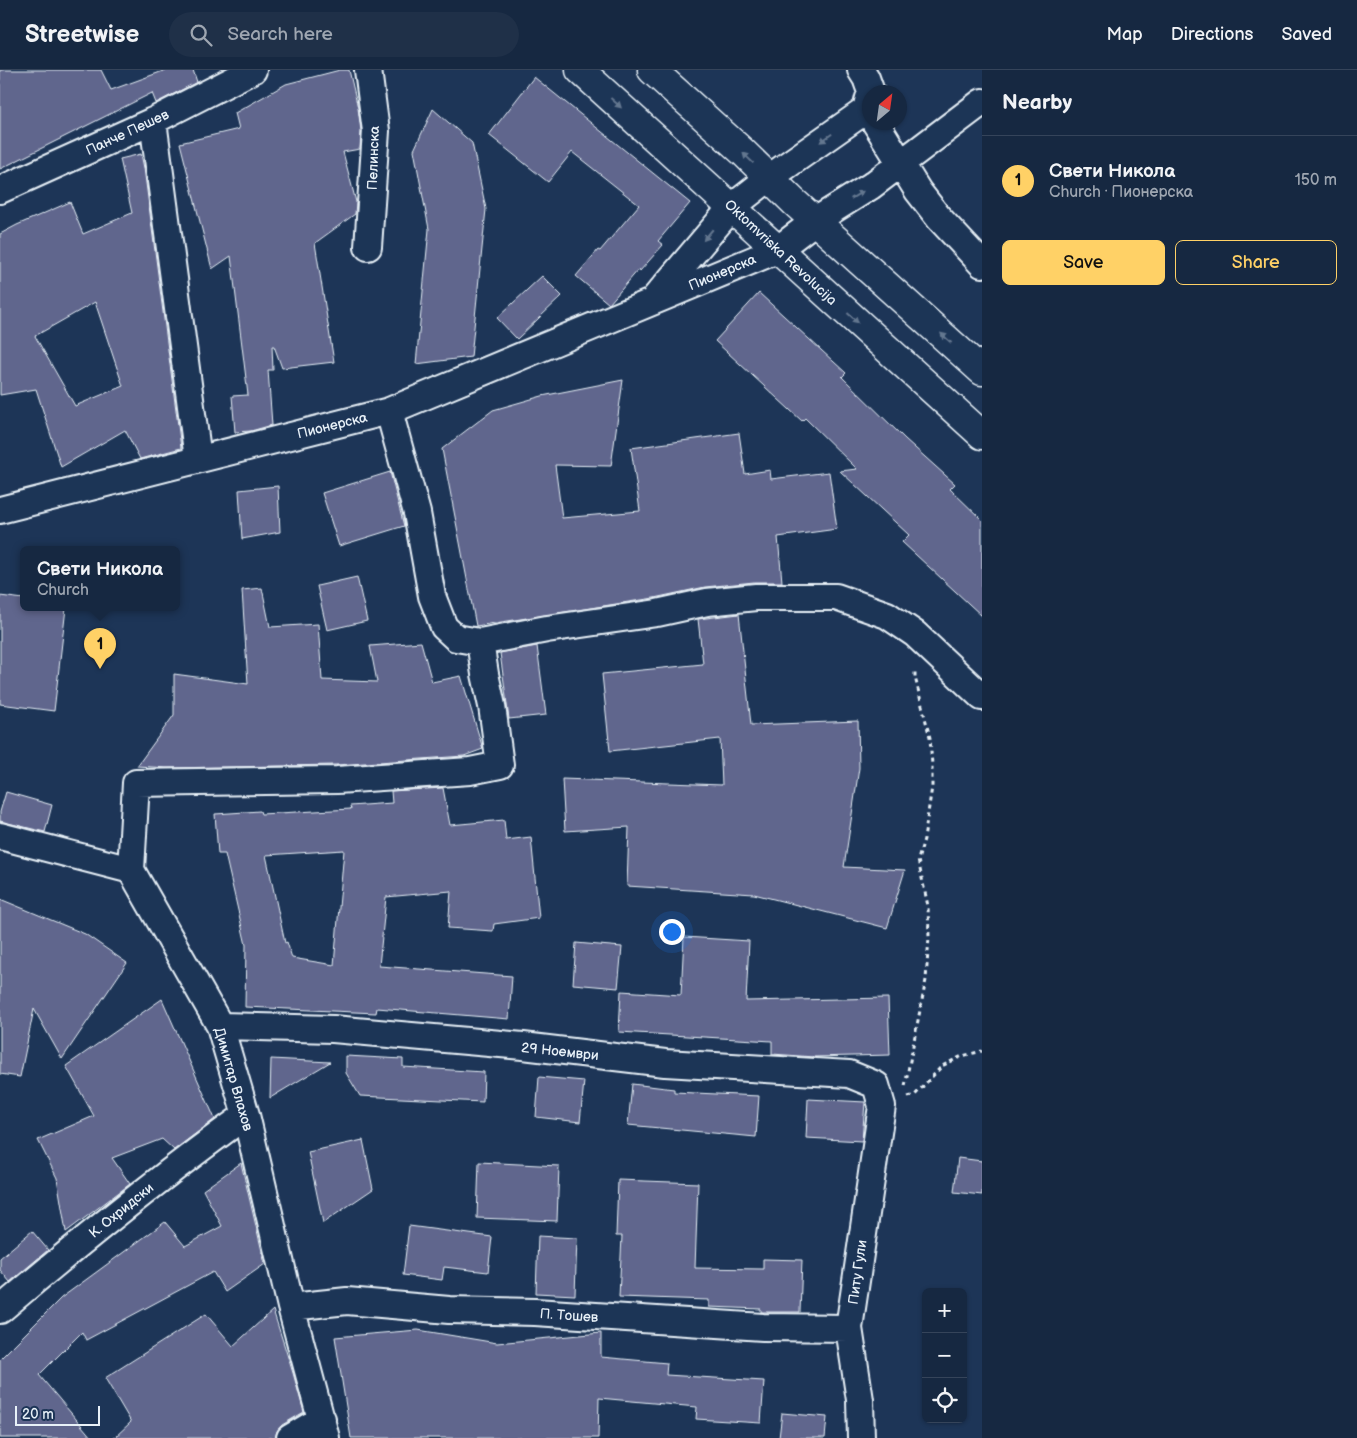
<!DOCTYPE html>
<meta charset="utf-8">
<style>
:root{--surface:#162841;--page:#1f3048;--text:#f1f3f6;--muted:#9ea6b1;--line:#35445a;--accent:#ffd166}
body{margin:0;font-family:"Balsamiq Sans",sans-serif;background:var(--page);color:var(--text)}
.controls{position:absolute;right:15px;bottom:15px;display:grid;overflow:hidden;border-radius:8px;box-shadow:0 1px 4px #0004}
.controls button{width:45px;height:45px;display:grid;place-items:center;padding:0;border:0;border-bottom:1px solid var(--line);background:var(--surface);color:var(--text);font:25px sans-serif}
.compass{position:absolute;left:862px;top:15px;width:45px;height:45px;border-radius:50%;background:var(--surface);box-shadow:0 1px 4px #0004;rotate:29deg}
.scale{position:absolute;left:15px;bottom:12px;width:85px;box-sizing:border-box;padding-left:5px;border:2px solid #e8f1f8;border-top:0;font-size:14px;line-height:18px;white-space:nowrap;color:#e8f1f8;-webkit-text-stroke:4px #1d3557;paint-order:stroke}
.you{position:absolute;left:671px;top:861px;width:18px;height:18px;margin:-12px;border:4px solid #fff;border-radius:50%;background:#1a73e8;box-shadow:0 0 0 8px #1a73e833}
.badge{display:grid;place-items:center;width:32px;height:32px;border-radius:50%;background:var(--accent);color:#111;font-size:16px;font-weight:700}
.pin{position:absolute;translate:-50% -41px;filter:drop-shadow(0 1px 2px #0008)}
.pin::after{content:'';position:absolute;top:26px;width:18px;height:15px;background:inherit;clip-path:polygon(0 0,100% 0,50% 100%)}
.popup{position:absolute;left:20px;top:476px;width:160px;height:65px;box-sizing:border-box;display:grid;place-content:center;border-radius:8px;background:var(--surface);filter:drop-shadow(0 1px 4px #0005);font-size:16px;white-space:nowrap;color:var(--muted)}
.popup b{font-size:19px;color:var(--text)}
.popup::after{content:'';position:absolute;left:50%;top:100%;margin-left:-10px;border:10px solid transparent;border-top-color:var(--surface)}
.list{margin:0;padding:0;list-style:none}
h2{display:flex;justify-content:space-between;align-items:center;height:65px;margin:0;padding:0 20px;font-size:21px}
h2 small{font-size:16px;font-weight:400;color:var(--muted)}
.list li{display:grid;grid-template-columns:32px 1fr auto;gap:15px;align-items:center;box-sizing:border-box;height:90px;padding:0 20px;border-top:1px solid var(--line)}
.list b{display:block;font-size:19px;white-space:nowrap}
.list p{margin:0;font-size:16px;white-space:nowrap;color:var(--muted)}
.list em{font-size:16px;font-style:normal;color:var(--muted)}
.actions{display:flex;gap:10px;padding:15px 20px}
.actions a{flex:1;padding:11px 0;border:1px solid var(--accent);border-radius:8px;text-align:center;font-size:18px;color:var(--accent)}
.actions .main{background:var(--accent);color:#111}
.icon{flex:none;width:28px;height:28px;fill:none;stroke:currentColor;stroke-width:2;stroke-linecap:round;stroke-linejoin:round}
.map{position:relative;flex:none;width:982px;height:1368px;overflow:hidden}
header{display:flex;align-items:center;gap:30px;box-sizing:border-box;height:70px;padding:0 25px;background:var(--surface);border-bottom:1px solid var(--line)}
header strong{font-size:24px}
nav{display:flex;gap:28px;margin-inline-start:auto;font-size:18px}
.search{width:350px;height:45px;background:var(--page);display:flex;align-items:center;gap:12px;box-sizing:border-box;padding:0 18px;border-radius:28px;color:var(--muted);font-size:19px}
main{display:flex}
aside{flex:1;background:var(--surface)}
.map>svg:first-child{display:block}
</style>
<header>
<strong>Streetwise</strong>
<div class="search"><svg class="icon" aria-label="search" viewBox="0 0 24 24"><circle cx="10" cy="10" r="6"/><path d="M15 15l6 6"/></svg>Search here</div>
<nav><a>Map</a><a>Directions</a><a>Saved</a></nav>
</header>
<main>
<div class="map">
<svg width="982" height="1368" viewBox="0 0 982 1368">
<rect width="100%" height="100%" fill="#1d3557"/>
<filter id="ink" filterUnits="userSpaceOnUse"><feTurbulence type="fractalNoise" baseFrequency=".02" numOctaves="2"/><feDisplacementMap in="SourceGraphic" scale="10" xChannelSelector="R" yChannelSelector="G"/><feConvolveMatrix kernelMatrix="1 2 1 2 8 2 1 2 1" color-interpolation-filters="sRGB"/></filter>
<g filter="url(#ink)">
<path fill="#61668d" stroke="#e8f1f8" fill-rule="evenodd" d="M 0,0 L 101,0 L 111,20 L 166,0 L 193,0 L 197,12 L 156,33 L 152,23 L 0,99 Z
M 340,0 L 349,0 L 358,38 L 361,61 L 360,79 L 343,82 L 356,132 L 355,144 L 315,173 L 334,292 L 282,298 L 274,276 L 272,276 L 273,300 L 268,300 L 272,355 L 251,361 L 235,362 L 232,326 L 248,325 L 231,186 L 212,199 L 180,73 L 239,59 L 235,43 L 286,14 Z
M 534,7 L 690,133 L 658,171 L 663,175 L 640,201 L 639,199 L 609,234 L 576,206 L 598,180 L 600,181 L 639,135 L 572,82 L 548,112 L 489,65 Z
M 433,39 L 472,73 L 486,139 L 471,287 L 416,294 L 429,159 L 414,80 Z
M 141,84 L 144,98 L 181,378 L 140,389 L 125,360 L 61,397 L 36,319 L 0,325 L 0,164 L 17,155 L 70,132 L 83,164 L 132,143 L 120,89 ZM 95,232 L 123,316 L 75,336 L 35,266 Z
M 542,206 L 562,226 L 517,269 L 497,248 Z
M 759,223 L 846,303 L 842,307 L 905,369 L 955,414 L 950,419 L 982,450 L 982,546 L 902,472 L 909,465 L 840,401 L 857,399 L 805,348 L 802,351 L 715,271 Z
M 623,310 L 611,396 L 555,395 L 562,448 L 640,441 L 631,378 L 739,363 L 745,404 L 770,400 L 771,409 L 829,402 L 837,459 L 778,467 L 782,512 L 754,512 L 705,517 L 654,528 L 476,556 L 442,379 L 493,340 L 542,326 Z
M 390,402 L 404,456 L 339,476 L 322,423 Z
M 278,416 L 280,462 L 242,469 L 239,420 Z
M 357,507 L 367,551 L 327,560 L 317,516 Z
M 262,518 L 270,557 L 318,554 L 322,610 L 377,612 L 370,576 L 421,572 L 432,612 L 461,606 L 483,679 L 464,686 L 336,695 L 167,698 L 137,696 L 174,645 L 174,604 L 248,614 L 242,520 Z
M 0,526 L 24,529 L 24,538 L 66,538 L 54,641 L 0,634 Z
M 739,544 L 751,655 L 858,651 L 859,698 L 844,797 L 905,800 L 887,858 L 754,824 L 627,816 L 629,757 L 565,761 L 562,709 L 722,715 L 720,669 L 610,681 L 602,604 L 703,594 L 698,549 Z
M 537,576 L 546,645 L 509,649 L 500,583 Z
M 443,718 L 450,755 L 504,750 L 506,770 L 531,767 L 539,848 L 494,854 L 493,861 L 448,858 L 451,821 L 386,827 L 379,896 L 512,906 L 509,949 L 377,938 L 376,943 L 245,937 L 246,875 L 225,784 L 218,784 L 215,744 L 260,741 L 261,744 L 351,739 L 350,736 L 392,733 L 391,721 ZM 344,780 L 334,895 L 292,888 L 287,872 L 285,873 L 266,785 Z
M 6,722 L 52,735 L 45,762 L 0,751 L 0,742 Z
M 0,829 L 85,864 L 127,893 L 62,989 L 34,939 L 20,1007 L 0,1004 Z
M 684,867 L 749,871 L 746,931 L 888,928 L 890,985 L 814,987 L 772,984 L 772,971 L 619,962 L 621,921 L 681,925 Z
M 576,873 L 622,877 L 618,918 L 573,914 Z
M 162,929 L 215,1049 L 174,1080 L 162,1069 L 112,1088 L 130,1114 L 66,1162 L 57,1108 L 38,1070 L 94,1046 L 66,996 Z
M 346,986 L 403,989 L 403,997 L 484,1002 L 483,1032 L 360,1026 L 346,1003 Z
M 271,989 L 330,992 L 270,1028 Z
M 539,1007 L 584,1011 L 580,1052 L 536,1047 Z
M 632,1014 L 674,1019 L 674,1022 L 759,1026 L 756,1067 L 628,1055 Z
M 808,1029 L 865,1032 L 862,1071 L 806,1068 Z
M 363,1070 L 373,1119 L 323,1153 L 308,1082 Z
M 958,1088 L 982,1091 L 982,1125 L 954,1122 Z
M 479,1092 L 559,1096 L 557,1151 L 477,1148 Z
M 241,1093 L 265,1194 L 225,1222 L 213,1202 L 86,1270 L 82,1262 L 39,1305 L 92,1368 L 0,1368 L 0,1289 L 61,1228 L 165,1152 L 185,1176 L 222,1156 L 203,1120 Z
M 618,1110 L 698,1113 L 695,1198 L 763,1199 L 763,1189 L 802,1190 L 800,1242 L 761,1242 L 761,1239 L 709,1237 L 709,1230 L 619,1227 L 622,1166 L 616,1166 Z
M 409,1156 L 492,1167 L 488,1202 L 444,1197 L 442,1210 L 403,1205 Z
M 32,1161 L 48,1180 L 10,1212 L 0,1200 L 0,1188 Z
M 538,1166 L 577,1168 L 575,1225 L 536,1223 Z
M 273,1240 L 293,1303 L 304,1342 L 282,1355 L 277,1361 L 275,1368 L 114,1368 L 131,1352 L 105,1308 L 206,1244 L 233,1276 Z
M 418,1260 L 497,1273 L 601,1263 L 601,1287 L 667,1293 L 666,1305 L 764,1311 L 761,1353 L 696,1349 L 697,1337 L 599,1328 L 598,1368 L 351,1368 L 335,1267 Z
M 782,1343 L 827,1347 L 825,1368 L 779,1368 Z"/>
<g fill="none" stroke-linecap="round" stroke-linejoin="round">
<defs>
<path id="minor" d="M 861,0 L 866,8 L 871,22
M 153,51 L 198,389
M 875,52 L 918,121 L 939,148 L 982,194
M 0,120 L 153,51 L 253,0
M 368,177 L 376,61 L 368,0
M 655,228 L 732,137 L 769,108 L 866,40 L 869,28
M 389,341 L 417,443 L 432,526 L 444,557 L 456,568 L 480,572
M 0,440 L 389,341 L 442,319 L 777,180 L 815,151 L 871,116 L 982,32
M 0,766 L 131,800 L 220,956 L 246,1045 L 291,1237 L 326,1368
M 131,800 L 136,713 L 337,710 L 470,701 L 500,695 L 492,636 L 485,604 L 480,572 L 547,559 L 657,543 L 707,532 L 756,527 L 836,527 L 887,545 L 915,564 L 982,627
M 220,956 L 333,959 L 523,976 L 665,993 L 849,1004 L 876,1015 L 882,1036 L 849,1258 L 860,1330 L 861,1368
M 291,1237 L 347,1231 L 449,1240 L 535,1242 L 763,1257 L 849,1258
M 0,1240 C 80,1172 161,1106 246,1045
M 290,1368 L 322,1349"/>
<path id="tertiary" d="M 580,0 L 982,365
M 652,0 L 743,82 L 794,132 L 982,301"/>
</defs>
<use href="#minor" stroke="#e8f1f8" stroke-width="30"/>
<use href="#tertiary" stroke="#e8f1f8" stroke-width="31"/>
<path stroke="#e8f1f8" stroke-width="3" stroke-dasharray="4 4" stroke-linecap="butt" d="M 905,1016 L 926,910 L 929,867 L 928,836 L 918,790 L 924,769 L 932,717 L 932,695 L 930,668 L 915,607 L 915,602
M 908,1027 L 915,1025 L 942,996 L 962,986 L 982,981"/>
<use href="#minor" stroke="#1d3557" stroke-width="26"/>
<use href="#tertiary" stroke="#1d3557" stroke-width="28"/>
</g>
<defs><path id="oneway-solid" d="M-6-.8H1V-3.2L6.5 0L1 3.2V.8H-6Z" transform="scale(1.25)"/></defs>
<g fill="#64778f">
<use href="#oneway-solid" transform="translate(616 33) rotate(42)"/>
<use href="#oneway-solid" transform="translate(826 68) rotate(145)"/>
<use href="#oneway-solid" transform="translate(748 88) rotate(-136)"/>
<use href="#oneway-solid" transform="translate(857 125) rotate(-31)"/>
<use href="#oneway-solid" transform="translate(708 165) rotate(130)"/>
<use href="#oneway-solid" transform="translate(853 248) rotate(42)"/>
<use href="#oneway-solid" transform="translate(946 268) rotate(-138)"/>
</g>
</g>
<g text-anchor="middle" stroke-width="5" stroke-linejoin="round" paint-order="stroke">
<g font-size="14" fill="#e8f1f8" stroke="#1d3557">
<text transform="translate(127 62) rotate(-25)" y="5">Панче Пешев</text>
<text transform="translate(373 88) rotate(-88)" y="5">Пелинска</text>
<text transform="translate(781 182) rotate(43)" y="5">Oktomvriska Revolucija</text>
<text transform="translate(722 202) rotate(-23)" y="5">Пионерска</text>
<text transform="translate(332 355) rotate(-14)" y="5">Пионерска</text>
<text transform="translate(560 981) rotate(6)" y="5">29 Ноември</text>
<text transform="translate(234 1009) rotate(74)" y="5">Димитар Влахов</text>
<text transform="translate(121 1140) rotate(-39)" y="5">К. Охридски</text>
<text transform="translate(857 1202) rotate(-82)" y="5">Питу Гули</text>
<text transform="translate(569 1245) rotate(4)" y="5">П. Тошев</text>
</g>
</g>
</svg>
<div class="controls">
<button>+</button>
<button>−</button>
<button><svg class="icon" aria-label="locate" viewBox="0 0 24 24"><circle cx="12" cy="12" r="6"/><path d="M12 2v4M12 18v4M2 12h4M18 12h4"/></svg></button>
</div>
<svg class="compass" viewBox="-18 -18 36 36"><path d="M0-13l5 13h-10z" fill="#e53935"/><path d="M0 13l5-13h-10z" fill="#9ea6b1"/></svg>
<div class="scale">20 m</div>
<div class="you"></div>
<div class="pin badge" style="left:100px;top:599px">1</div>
<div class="popup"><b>Свети Никола</b>Church</div>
</div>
<aside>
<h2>Nearby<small></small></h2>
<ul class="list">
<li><span class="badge">1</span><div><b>Свети Никола</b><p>Church · Пионерска</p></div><em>150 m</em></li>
</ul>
<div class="actions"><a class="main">Save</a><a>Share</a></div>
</aside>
</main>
